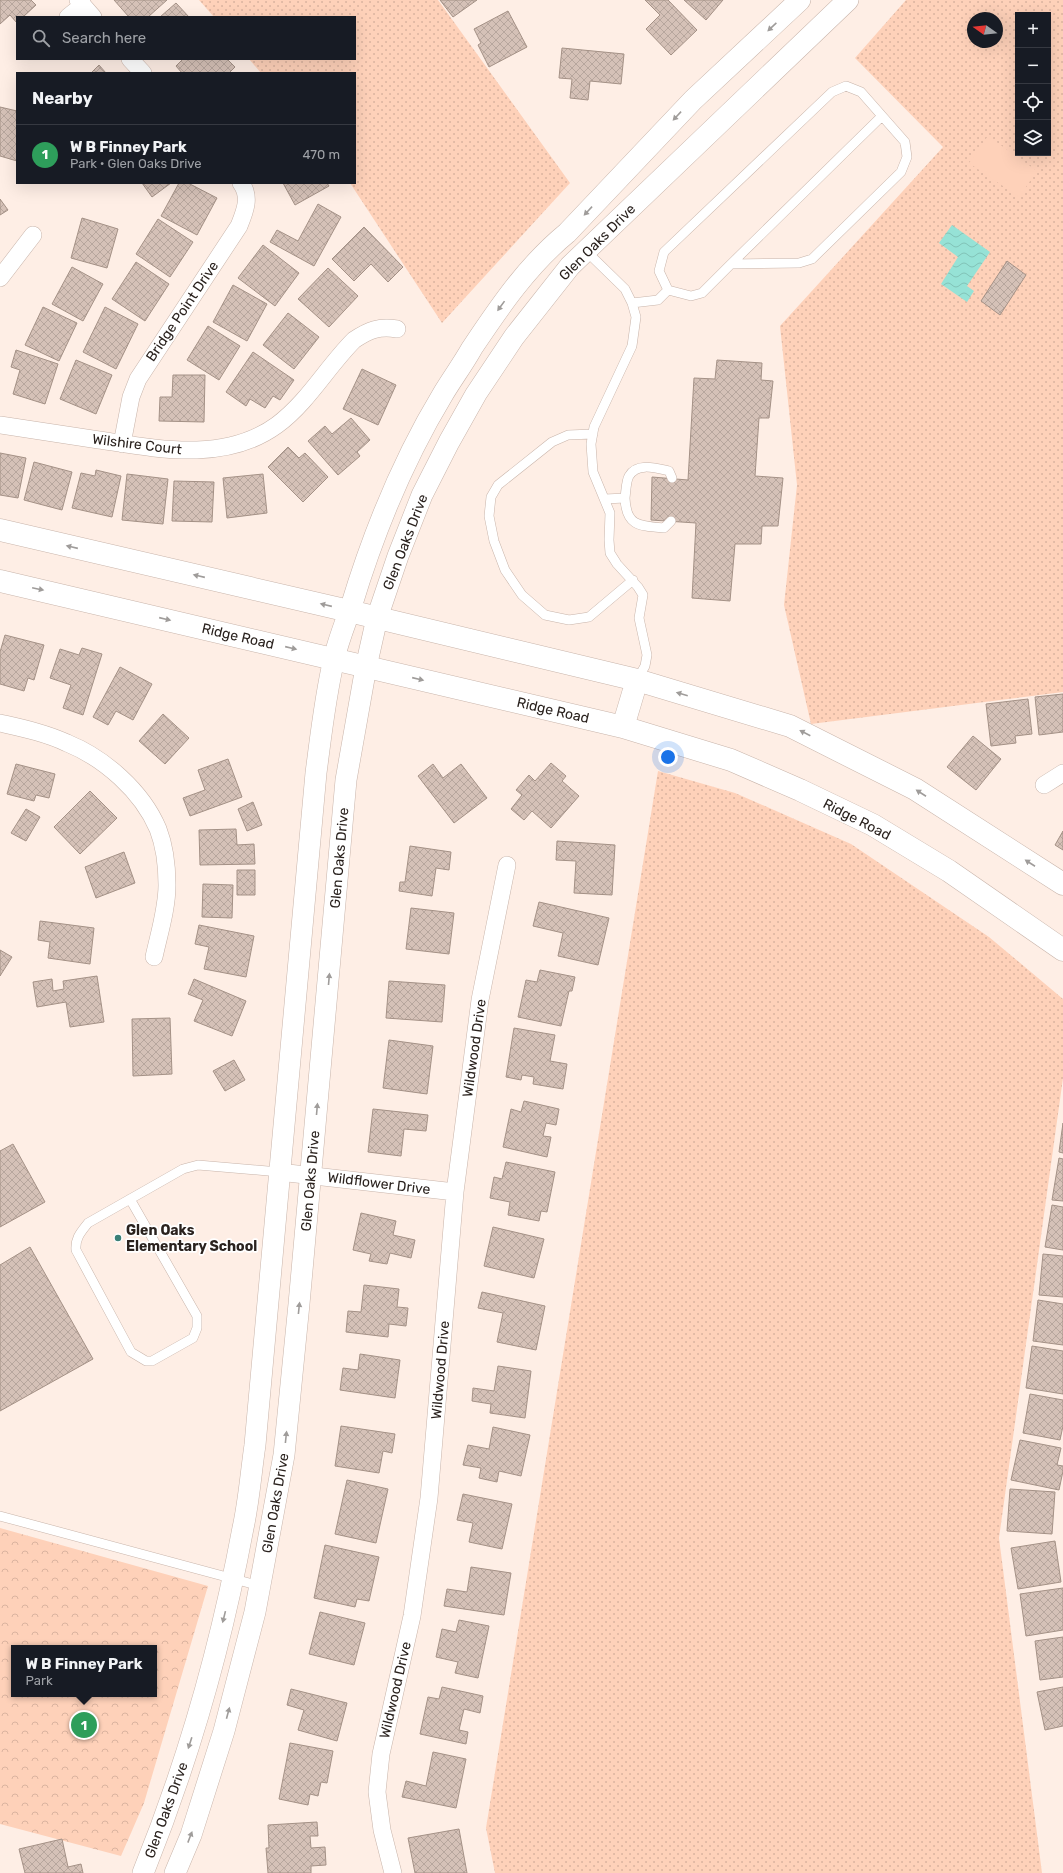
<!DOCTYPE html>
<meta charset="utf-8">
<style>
:root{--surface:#171b24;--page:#20242c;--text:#f1f3f6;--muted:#9ea1a6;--line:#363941;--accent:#8c9099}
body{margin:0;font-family:Rubik,sans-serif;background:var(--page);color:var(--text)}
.controls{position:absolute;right:12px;top:12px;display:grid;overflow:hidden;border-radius:0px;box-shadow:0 4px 16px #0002}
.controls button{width:36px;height:36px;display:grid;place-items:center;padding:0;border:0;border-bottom:1px solid var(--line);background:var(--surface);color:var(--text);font:20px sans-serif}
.compass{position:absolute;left:967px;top:12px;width:36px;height:36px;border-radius:50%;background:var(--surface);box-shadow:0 4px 16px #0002;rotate:285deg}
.you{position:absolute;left:668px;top:757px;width:14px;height:14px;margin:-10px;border:3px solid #fff;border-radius:50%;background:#1a73e8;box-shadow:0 0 0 6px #1a73e833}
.badge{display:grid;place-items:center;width:26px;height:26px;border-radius:50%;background:var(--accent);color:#fff;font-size:13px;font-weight:700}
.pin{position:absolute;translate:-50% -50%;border:2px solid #fff;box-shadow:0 1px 4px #0006}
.popup{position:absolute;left:11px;top:1645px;width:146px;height:52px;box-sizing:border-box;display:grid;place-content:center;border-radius:0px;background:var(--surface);filter:drop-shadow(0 1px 3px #0005);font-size:13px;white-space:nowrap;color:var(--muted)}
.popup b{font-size:15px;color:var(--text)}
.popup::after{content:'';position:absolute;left:50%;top:100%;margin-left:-8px;border:8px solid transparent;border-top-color:var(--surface)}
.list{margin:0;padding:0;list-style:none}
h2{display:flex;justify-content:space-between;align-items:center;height:52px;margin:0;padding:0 16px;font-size:17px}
h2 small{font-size:13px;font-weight:400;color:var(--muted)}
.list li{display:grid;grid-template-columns:26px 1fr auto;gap:12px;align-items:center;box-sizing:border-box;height:60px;padding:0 16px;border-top:1px solid var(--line)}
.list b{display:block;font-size:15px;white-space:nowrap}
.list p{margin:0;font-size:13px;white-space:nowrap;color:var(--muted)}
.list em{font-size:13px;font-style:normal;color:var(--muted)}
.icon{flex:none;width:22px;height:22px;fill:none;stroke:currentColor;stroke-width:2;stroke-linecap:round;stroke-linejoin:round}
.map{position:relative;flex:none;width:1063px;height:1873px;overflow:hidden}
.search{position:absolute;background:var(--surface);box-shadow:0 4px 16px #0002;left:16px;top:16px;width:340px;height:44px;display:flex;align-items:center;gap:10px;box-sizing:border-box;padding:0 14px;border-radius:0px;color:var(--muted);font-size:15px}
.panel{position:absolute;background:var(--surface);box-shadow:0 4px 16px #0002;left:16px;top:72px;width:340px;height:112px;border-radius:0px}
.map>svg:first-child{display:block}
</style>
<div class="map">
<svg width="1063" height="1873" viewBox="0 0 1063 1873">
<defs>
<pattern id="grass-dots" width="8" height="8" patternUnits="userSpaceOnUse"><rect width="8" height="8" fill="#fed1b9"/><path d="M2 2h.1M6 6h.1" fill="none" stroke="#dab39f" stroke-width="1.8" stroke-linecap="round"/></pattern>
<pattern id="forest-crowns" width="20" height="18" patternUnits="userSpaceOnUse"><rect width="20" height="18" fill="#fed1b9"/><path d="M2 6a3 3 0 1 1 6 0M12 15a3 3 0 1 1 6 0" fill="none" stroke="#dab39f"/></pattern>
<pattern id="water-waves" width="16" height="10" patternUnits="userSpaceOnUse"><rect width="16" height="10" fill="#96e2d6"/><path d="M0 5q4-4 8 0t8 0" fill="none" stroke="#81c2b7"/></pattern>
<pattern id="building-cross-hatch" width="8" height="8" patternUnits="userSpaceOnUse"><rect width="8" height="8" fill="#d5c1b7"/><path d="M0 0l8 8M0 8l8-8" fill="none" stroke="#b7a69d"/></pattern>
</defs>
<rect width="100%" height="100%" fill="#feeee5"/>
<path fill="url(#grass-dots)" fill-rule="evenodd" d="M 199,0 L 438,0 L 570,183 L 442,323 L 350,183 L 355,183 L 355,73 L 261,73 L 249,59 L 355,59 L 355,17 L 214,17 Z
M 906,0 L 1063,0 L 1063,692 L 811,724 L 784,605 L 797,485 L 780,326 L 943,147 L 855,58 ZM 1018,15 L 1048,15 L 1048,153 L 1018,153 ZM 973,18 L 997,18 L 997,42 L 973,42 Z
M 658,771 L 735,793 L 851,844 L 989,937 L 1063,999 L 1063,1078 L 999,1538 L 1042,1873 L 495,1873 L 486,1828 Z"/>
<path fill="url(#forest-crowns)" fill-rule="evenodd" d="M 0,1528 L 208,1586 L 144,1803 L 121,1856 L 0,1824 ZM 14,1648 L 154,1648 L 154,1694 L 14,1694 Z"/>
<path fill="#fed1b9" d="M 988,136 L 1037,171 L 1019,197 L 969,163 Z"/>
<path fill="url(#water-waves)" d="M 952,225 L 990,252 L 967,286 L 974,291 L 967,302 L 941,284 L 958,257 L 939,243 Z"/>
<path fill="url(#building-cross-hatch)" stroke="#a49186" d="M 0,0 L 31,0 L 36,5 L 23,17 L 17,17 L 17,23 L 10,15 L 0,24 Z
M 114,0 L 167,0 L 148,17 L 129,17 Z
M 440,0 L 477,0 L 453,17 Z
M 645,0 L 668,0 L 697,30 L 671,55 L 646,29 L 660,15 Z
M 684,0 L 723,0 L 706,20 Z
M 176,3 L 189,17 L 160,17 Z
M 508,11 L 527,47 L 489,67 L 478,45 L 481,43 L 474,29 Z
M 562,48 L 624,54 L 621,84 L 590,81 L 588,100 L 570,98 L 572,79 L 559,78 Z
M 183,59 L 227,59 L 235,67 L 229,73 L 182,73 L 176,66 Z
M 99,65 L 106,73 L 91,73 Z
M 0,107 L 17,111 L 17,161 L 0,156 Z
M 142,183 L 171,183 L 152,197 Z
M 179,183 L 188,183 L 217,198 L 197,235 L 161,216 Z
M 283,183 L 327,183 L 329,186 L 295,205 Z
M 0,199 L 8,210 L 0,215 Z
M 318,204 L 341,217 L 314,266 L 270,242 L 277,230 L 298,241 Z
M 82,218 L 118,229 L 107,268 L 71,258 Z
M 158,219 L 193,242 L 170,277 L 136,254 Z
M 364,227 L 403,267 L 388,282 L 371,264 L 354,281 L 332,259 Z
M 263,245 L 299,273 L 275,306 L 238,278 Z
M 1007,261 L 1026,275 L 1000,315 L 981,301 Z
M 136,262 L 169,284 L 145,321 L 112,299 Z
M 72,267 L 103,284 L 83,321 L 52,304 Z
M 328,268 L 358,296 L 329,327 L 298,299 Z
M 233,285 L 267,304 L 247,341 L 213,322 Z
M 43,307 L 77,323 L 59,361 L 25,345 Z
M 105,307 L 138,324 L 116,369 L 83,352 Z
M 288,313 L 319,337 L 294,369 L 263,345 Z
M 208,326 L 240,346 L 219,380 L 187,360 Z
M 16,350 L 58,364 L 45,404 L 13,394 L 20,370 L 11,367 Z
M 253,352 L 294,380 L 280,400 L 273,396 L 265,408 L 250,399 L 246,406 L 226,392 Z
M 76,360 L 112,375 L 96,414 L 60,399 Z
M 717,360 L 762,363 L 761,380 L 773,381 L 769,418 L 759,418 L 755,476 L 783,478 L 778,526 L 762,526 L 761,544 L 735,544 L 730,601 L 692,598 L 696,523 L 651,520 L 652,477 L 688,480 L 694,378 L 715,379 Z
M 362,369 L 396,385 L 378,425 L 343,409 Z
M 173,375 L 205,375 L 204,422 L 159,421 L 160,397 L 172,397 Z
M 351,418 L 370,440 L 357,452 L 360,456 L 338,475 L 308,441 L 325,426 L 332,434 Z
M 288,447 L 299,458 L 305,453 L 328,477 L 303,502 L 268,467 Z
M 0,453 L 26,458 L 18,498 L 0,495 Z
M 34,462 L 72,472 L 62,510 L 24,500 Z
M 96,470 L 121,476 L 112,517 L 72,508 L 81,473 L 95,476 Z
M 127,474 L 168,479 L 163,524 L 122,520 Z
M 263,474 L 267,513 L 227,518 L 223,478 Z
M 174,481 L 214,482 L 212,522 L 172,521 Z
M 5,635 L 44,645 L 34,680 L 28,678 L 24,691 L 0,684 L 0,652 Z
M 82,648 L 102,654 L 83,715 L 63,708 L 71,685 L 50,678 L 60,649 L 79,655 Z
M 120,667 L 152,684 L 133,720 L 116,711 L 108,725 L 93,717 Z
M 1063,694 L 1063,732 L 1039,735 L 1035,697 Z
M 1028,699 L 1032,734 L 1015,736 L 1016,743 L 991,746 L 986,704 Z
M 163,714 L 189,738 L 165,764 L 139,741 Z
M 973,736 L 1001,759 L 976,790 L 947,767 Z
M 228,759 L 242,797 L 190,816 L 183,798 L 205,790 L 198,770 Z
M 551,763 L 566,776 L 562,781 L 579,796 L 551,828 L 532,811 L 524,820 L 511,809 L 522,795 L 516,790 L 529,775 L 535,781 Z
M 16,764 L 55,774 L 49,798 L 36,795 L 34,801 L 7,794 Z
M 433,764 L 443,778 L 461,764 L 487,798 L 454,823 L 418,776 Z
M 90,791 L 117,818 L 80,854 L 54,827 Z
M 253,802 L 262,825 L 247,831 L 238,809 Z
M 26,809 L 40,817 L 26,841 L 11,833 Z
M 236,829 L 237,845 L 254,844 L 255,864 L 200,865 L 199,830 Z
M 1063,831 L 1063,850 L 1055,845 Z
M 557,841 L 615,845 L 612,895 L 574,893 L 576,861 L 556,860 Z
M 410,846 L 451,852 L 449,870 L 436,868 L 432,896 L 399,891 L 400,882 L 405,882 Z
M 124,852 L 135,883 L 96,898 L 85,867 Z
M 237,870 L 255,870 L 255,895 L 237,895 Z
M 203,884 L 233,885 L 232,918 L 202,917 Z
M 539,902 L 609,918 L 598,965 L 558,956 L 563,933 L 533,926 Z
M 411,908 L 454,913 L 449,954 L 406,949 Z
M 40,921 L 94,928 L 90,964 L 48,958 L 50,942 L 38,940 Z
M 199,925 L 254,936 L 246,977 L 204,969 L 209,947 L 195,944 Z
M 0,950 L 12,957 L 0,976 Z
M 540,970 L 575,977 L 572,991 L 569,991 L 561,1026 L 518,1017 L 526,980 L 537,982 Z
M 97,976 L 104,1022 L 70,1027 L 66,1002 L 37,1007 L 33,982 L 52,979 L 53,991 L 64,989 L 63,981 Z
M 194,979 L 246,1001 L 232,1036 L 194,1021 L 203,1000 L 188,994 Z
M 389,981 L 445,985 L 442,1022 L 386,1018 Z
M 170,1018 L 172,1074 L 133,1076 L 132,1019 Z
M 514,1028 L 555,1035 L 550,1061 L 567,1064 L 563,1089 L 533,1084 L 534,1077 L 522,1075 L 521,1080 L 506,1077 Z
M 389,1040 L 433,1046 L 427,1094 L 383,1088 Z
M 234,1060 L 245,1080 L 225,1091 L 213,1071 Z
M 524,1101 L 559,1109 L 556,1125 L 546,1123 L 543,1136 L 551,1137 L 547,1157 L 503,1147 L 511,1109 L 521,1112 Z
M 373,1109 L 428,1115 L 426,1131 L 404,1129 L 401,1156 L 368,1152 Z
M 1063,1123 L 1063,1153 L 1059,1152 Z
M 13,1144 L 45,1202 L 0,1227 L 0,1151 Z
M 1059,1158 L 1063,1159 L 1063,1201 L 1052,1200 Z
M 506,1162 L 555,1172 L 547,1212 L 541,1211 L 539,1221 L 508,1215 L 510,1202 L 490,1198 L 494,1177 L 502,1179 Z
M 1052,1205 L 1063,1207 L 1063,1250 L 1045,1247 Z
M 361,1213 L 396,1221 L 393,1235 L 415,1240 L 411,1258 L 390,1253 L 387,1264 L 369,1261 L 371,1254 L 353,1250 Z
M 493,1227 L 544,1239 L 534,1278 L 484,1266 Z
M 30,1247 L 93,1359 L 0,1411 L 0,1265 Z
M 1043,1254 L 1063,1256 L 1063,1297 L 1039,1295 Z
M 364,1285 L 399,1289 L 397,1307 L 408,1308 L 406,1326 L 389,1324 L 388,1337 L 346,1332 L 348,1311 L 361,1312 Z
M 482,1292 L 545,1306 L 536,1350 L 497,1342 L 503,1313 L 478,1308 Z
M 1038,1300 L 1063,1304 L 1063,1345 L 1033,1341 Z
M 1032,1346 L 1063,1351 L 1063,1394 L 1026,1388 Z
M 360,1354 L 400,1360 L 395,1398 L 340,1390 L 343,1368 L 358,1370 Z
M 498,1366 L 531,1371 L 525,1418 L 490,1413 L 491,1404 L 472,1401 L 473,1388 L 494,1391 Z
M 1030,1394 L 1063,1400 L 1063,1426 L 1060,1440 L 1023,1433 Z
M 341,1426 L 395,1434 L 392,1453 L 383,1451 L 379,1473 L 335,1466 Z
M 493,1427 L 530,1435 L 521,1476 L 499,1471 L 497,1482 L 479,1478 L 481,1468 L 463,1465 L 468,1445 L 489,1449 Z
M 1020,1440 L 1061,1448 L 1057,1465 L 1063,1466 L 1063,1471 L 1059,1490 L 1011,1480 Z
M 347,1480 L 388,1489 L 376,1543 L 335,1534 Z
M 1010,1489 L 1055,1492 L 1052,1534 L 1007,1531 Z
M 463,1494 L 512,1504 L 502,1549 L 469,1542 L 473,1523 L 457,1520 Z
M 1055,1541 L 1061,1582 L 1018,1589 L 1011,1548 Z
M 325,1545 L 379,1557 L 369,1601 L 357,1599 L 355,1607 L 314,1598 Z
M 471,1567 L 511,1573 L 504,1615 L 444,1606 L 447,1589 L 467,1592 Z
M 1063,1588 L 1063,1630 L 1026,1636 L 1020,1594 Z
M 320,1612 L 365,1623 L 354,1665 L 309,1654 Z
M 459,1620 L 489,1626 L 478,1678 L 455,1673 L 458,1662 L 436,1657 L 442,1629 L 456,1632 Z
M 1063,1637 L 1063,1677 L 1040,1680 L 1035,1641 Z
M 442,1687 L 483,1696 L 480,1713 L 464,1709 L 459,1730 L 468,1732 L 466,1744 L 420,1734 L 428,1697 L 439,1699 Z
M 1063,1687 L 1063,1726 L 1045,1730 L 1037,1692 Z
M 291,1689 L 347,1703 L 337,1741 L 298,1730 L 304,1710 L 287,1705 Z
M 290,1743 L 333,1751 L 327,1783 L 321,1782 L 318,1796 L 310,1794 L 308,1805 L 279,1799 Z
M 433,1752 L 466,1759 L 456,1808 L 402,1797 L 406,1781 L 426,1786 Z
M 317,1822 L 318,1836 L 310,1836 L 311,1848 L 325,1847 L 326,1865 L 311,1866 L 311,1873 L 268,1873 L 266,1848 L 269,1848 L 268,1825 Z
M 459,1829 L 467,1873 L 415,1873 L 408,1838 Z
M 62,1839 L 68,1867 L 81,1864 L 83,1873 L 25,1873 L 19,1849 Z"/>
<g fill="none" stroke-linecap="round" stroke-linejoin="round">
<defs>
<path id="service" d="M 586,251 L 625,289 L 632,303 L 636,317 L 632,346 L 594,427 L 591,444 L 593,472 L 610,513 L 609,540 L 610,553 L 617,564 L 638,587 L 643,595 L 639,618 L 647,655 L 645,666 L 637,680
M 731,264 L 882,116
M 632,303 L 658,300 L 668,290 L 659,271 L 664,252 L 832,92 L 846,86 L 861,92 L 905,142 L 907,157 L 901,172 L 812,259 L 799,263 L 731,264 L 702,293 L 691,296 L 668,290
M 593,434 L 568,435 L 552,442 L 498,485 L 491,497 L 489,516 L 494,541 L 505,570 L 522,595 L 545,615 L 569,620 L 589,617 L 633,580
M 625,498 C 626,491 626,481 629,476 C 637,462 656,468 669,471 L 672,478
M 605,499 L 625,498 C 626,526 639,526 664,528 L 671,521
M 130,1199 L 197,1316 L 197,1328 L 193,1338 L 152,1361 L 146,1361 L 131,1352 L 76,1250 C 75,1238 81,1232 88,1223 L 183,1169 L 198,1165 L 279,1172
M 0,1516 L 260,1586"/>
<path id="minor" d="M 78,0 L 93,17
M 68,17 L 83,5
M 130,59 L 143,73
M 0,278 L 33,235
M 0,425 C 33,430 66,435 99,440 C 158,449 225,463 277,425 C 308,402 327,367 354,340 C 369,330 379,326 397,329
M 122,444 L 131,397 L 138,379 L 239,226 C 245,211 251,197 241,183
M 0,723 C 22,728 46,733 67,743 C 104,758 142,791 158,829 C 165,847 167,866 167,885 C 167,909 159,934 154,957
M 1044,785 L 1063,773
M 279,1172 L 455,1192
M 393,1873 L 382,1830 L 377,1792 L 381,1754 L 412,1616 L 429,1498 L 455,1192 L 480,1000 L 507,865"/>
<path id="tertiary" d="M 143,1873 C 188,1762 221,1646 243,1528 C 249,1501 251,1472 255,1445 L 316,773 C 321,735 325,697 334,659 C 338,641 345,624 351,607 C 373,534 403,460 443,394 C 452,379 463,364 472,348 C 500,306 528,265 567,233 L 693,100 L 800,0
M 175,1873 L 191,1835 L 224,1731 L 255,1612 L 284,1455 L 299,1304 L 346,780 L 366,667 L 377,618 L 398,556 L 422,495 L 449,442 L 476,394 L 514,337 L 570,266 L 848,0"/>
<path id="secondary" d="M 0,530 L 349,611 L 637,680 L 790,726 L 915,789 L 1063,884
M 0,581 L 623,727 L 731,760 L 800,790 L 873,825 L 949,871 L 1063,950
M 623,727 L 637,680"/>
</defs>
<use href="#service" stroke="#c8b4aa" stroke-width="10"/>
<use href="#minor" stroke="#c8b4aa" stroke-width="18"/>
<use href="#tertiary" stroke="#c8b4aa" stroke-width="22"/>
<use href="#secondary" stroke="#c8b4aa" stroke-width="23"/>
<use href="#service" stroke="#fff" stroke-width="9"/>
<use href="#minor" stroke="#fff" stroke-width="17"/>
<use href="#tertiary" stroke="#fff" stroke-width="21"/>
<use href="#secondary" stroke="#fff" stroke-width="22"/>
</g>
<defs><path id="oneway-solid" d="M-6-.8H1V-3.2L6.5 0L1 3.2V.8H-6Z"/></defs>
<g fill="#9f9c9a">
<use href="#oneway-solid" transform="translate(772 27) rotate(137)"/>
<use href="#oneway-solid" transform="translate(677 116) rotate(133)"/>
<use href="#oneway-solid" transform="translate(588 211) rotate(133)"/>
<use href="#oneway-solid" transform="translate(501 306) rotate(126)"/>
<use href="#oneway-solid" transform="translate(72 547) rotate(-167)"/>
<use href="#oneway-solid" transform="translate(199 576) rotate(-167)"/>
<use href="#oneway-solid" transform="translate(38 589) rotate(12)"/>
<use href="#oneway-solid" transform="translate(326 605) rotate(-167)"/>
<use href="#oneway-solid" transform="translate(165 619) rotate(13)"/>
<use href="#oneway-solid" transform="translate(291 648) rotate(13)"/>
<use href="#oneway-solid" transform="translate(418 679) rotate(13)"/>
<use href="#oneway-solid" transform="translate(682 694) rotate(-164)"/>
<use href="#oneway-solid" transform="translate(805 733) rotate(-153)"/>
<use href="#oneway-solid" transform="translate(921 793) rotate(-147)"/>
<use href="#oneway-solid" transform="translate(1030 863) rotate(-147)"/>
<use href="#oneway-solid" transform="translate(329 979) rotate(-85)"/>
<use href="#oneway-solid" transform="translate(317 1109) rotate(-85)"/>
<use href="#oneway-solid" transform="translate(299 1308) rotate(-84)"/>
<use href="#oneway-solid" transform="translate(286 1437) rotate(-84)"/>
<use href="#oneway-solid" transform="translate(224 1617) rotate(104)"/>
<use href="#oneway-solid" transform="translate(228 1713) rotate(-75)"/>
<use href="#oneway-solid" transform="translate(190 1743) rotate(108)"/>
<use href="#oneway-solid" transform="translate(190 1837) rotate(-69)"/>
</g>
<circle fill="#3a8077" stroke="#fff" stroke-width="1.5" cx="118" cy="1238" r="4"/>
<g text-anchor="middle" stroke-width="3.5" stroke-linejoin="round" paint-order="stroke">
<g font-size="14" fill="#2a221e" stroke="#fff">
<text transform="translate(597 242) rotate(-45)" y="5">Glen Oaks Drive</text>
<text transform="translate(182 311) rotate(-56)" y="5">Bridge Point Drive</text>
<text transform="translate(137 444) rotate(7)" y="5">Wilshire Court</text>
<text transform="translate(405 542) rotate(-69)" y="5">Glen Oaks Drive</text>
<text transform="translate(238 636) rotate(13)" y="5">Ridge Road</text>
<text transform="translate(553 710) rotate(13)" y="5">Ridge Road</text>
<text transform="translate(857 819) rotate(27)" y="5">Ridge Road</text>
<text transform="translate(339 858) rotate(-85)" y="5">Glen Oaks Drive</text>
<text transform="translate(474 1048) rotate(-82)" y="5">Wildwood Drive</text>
<text transform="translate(310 1181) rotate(-85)" y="5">Glen Oaks Drive</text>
<text transform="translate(379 1183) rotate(7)" y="5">Wildflower Drive</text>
<text transform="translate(440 1370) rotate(-85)" y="5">Wildwood Drive</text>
<text transform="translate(275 1503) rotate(-80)" y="5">Glen Oaks Drive</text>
<text transform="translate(395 1690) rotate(-77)" y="5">Wildwood Drive</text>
<text transform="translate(166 1810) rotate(-70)" y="5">Glen Oaks Drive</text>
</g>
<g font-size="14" font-weight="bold" fill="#2a221e" stroke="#fff" text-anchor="start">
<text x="126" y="1235">Glen Oaks<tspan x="126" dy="16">Elementary School</tspan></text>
</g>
</g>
</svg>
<div class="controls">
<button>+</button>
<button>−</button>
<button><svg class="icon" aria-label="locate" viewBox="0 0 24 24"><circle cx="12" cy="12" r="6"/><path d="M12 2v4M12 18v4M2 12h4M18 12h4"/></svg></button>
<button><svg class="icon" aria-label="layers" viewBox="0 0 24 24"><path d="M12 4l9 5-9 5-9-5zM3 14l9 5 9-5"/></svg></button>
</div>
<svg class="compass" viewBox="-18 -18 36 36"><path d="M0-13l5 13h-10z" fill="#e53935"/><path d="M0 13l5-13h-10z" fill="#9ea1a6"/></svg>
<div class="you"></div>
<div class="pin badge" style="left:84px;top:1725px;background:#2e9e5b">1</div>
<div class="popup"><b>W B Finney Park</b>Park</div>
<div class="search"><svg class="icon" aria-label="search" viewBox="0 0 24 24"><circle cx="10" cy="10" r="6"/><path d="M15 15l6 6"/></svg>Search here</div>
<section class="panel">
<h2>Nearby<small></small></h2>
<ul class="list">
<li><span class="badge" style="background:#2e9e5b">1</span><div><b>W B Finney Park</b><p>Park · Glen Oaks Drive</p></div><em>470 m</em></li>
</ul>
</section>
</div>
